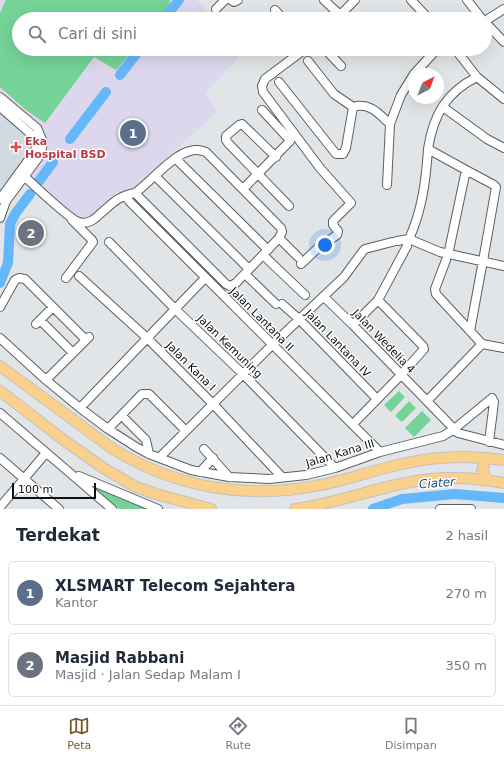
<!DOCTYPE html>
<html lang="id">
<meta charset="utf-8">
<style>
:root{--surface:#fff;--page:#f6f6f7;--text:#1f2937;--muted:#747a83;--line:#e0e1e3;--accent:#735b2c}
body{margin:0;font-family:"DejaVu Sans",sans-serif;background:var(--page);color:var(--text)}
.compass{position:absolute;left:408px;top:68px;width:36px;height:36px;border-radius:50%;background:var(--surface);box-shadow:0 4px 16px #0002;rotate:42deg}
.scale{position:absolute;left:12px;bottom:10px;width:84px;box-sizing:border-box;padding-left:4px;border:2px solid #0f1011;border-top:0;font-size:11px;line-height:14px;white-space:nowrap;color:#0f1011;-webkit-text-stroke:3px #fff;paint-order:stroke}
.you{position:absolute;left:325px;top:245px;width:14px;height:14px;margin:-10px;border:3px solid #fff;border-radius:50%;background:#1a73e8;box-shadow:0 0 0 6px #1a73e833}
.badge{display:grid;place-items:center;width:26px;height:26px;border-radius:50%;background:var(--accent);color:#fff;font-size:13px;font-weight:700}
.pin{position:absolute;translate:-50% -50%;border:2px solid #fff;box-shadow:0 1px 4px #0006}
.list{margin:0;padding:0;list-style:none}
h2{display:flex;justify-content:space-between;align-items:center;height:52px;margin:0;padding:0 16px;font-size:17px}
h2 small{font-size:13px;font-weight:400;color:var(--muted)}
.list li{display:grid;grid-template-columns:26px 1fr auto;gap:12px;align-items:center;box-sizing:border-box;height:64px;margin:0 8px 8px;padding:0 8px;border:1px solid var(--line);border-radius:6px}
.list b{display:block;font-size:15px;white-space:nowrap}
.list p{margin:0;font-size:13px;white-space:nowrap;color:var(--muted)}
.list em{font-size:13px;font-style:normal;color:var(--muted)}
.icon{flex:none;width:22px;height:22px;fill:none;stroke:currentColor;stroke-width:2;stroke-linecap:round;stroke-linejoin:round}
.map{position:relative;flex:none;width:504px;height:509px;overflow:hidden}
.search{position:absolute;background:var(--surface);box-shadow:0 4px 16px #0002;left:12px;right:12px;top:12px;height:44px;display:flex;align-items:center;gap:10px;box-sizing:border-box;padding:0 14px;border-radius:22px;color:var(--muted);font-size:15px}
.sheet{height:196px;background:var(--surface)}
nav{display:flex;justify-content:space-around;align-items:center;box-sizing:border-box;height:56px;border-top:1px solid var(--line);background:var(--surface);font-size:11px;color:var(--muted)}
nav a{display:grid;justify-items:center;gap:2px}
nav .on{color:var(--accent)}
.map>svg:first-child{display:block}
</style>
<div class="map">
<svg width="504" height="509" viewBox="0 0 504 509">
<rect width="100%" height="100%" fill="#e2e5e7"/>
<path fill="#dcd7ec" d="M 0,0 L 197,0 L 215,19 L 19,19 L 19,49 L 235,49 L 239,57 L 205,93 L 217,112 L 134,188 L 127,192 L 117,192 L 92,216 L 84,218 L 77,217 L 20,167 L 0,188 Z"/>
<path fill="#d1dae2" d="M 0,111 L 24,131 L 32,143 L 31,151 L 20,167 L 0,188 Z"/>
<path fill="#75d397" d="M 6,0 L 170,0 L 169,6 L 159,19 L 19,19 L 19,49 L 134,49 L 116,70 L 94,57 L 45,123 L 26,110 L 0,87 L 0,13 Z
M 399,391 L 405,397 L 391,412 L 384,405 Z
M 409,401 L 416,408 L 402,422 L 395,416 Z
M 422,411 L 431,420 L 414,437 L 405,428 Z
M 94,487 L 137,504 L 147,509 L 119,509 Z"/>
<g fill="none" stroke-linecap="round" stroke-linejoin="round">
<path stroke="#65b7fb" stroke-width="10" d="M 164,19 L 179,0
M 120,75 L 140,49
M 70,139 L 106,92
M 39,181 L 53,162
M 0,283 L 8,263 L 10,224 L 15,214 L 30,194
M 373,509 L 402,499 L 455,494 L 504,498"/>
<defs>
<path id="minor" d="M 231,0 L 234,2 L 238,0
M 324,0 L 340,15
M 411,0 L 429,19
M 467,0 L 482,19
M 216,9 L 225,0
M 275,10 L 283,19
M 336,19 L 355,0
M 374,19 L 375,18
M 485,21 L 504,9
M 485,22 L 504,42
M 325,49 L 341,66
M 455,49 L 477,77 L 504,99
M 414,74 L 437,49
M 279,82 L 336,154 L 343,154 L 346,148 L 353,107 L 334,94 L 308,61
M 0,97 L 37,128 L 43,142 L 41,154 L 6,201 L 0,218
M 0,107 L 31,134 L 37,142 L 35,151 L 0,199
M 353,107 C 370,102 379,114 390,124
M 443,107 L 487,139 L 504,148
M 276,157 L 242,124 L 239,125 L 226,136 L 226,140 L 228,143 L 289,206
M 176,159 L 268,250
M 466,170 L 494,185 L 496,187 L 483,261
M 24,176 C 34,185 70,220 79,222 C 88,225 95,219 101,213 C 113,203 118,196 135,193 C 149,183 174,154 190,151 C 196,149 200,150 206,152 L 281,228 L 282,232 L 279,238 L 236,283 L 230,286 L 226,284 L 135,193
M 155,176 L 249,269
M 387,185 L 390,124 L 401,95 L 414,74
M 243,189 L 290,141 L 288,138 L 262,110
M 129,201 L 380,452
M 279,238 L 298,257
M 409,239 C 422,211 426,180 428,149
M 397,241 L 409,239 L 440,252 L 504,266
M 109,242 L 175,309 L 243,374 L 335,468
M 263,255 L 305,295
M 448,255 L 466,170 L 428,149 C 433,116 446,92 477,77
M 446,260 L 435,289 L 436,294 L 482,344 L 504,348
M 301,264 L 319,247 L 337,235 L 338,231 L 333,225 L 333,221 L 351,203 L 320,168 L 263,92 L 262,86 L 265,79 L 305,49
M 245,274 L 276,304
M 79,276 L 147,338 L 213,404 L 282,477
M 66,278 L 93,242 L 92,240 L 72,220
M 324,297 L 353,325 L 458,433 L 504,445
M 282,304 L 299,319 L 377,399
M 0,307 L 15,280 L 19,278 L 25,279 L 86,340
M 40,320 L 73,353
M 36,324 L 53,307
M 353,325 L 378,300
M 470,331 L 482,266
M 0,338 L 46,380 L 80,408 L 108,429 L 136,447 L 149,454 L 191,470 L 229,477 L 269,479 L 306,475 L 335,468 L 380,452 L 443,436 L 453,430 L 492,398 L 494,402 L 489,442
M 46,380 L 89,337
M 427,401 L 482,344
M 80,408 L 205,278
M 0,413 L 112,509
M 122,416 L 146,440 L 149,454
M 353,424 L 401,375 L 424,349 L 423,346 L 378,300 L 407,246
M 108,429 L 142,394 L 149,394 L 186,431
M 204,449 L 229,477
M 0,458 L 59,509
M 159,458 L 272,345 L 344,277 L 363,251 L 365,249 L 392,242
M 200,472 L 213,458
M 79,476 L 158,509
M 0,507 L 46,453
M 440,509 L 471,509"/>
<path id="major" d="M 0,366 L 113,449 C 176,488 248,500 320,485 C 347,480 374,470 402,464 C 435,456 470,455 504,460
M 0,391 L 65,441 L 105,469 L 136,487 L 156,494 L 211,509
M 487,480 L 482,470 L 485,462 L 488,458
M 295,509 C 333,504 369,490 406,483 C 438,476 472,477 504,483"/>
</defs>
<use href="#minor" stroke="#5c5f61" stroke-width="10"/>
<use href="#major" stroke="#c1c1c1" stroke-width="12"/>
<use href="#minor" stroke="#fff" stroke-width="8"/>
<use href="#major" stroke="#fad08d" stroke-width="10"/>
</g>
<path fill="#e0444e" stroke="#fff" stroke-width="1.5" d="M14 141h4v4h4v4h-4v4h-4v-4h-4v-4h4z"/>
<g text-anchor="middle" stroke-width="3" stroke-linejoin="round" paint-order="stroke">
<g font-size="11" font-weight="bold" fill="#be3a42" stroke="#fff" text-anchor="start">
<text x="25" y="145">Eka<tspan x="25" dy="13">Hospital BSD</tspan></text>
</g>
<g font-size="11" fill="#0f1011" stroke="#fff">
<text transform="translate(262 319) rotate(45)" y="4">Jalan Lantana II</text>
<text transform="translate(384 341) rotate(46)" y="4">Jalan Wedelia 4</text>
<text transform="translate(338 343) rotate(46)" y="4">Jalan Lantana IV</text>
<text transform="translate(230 346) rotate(44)" y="4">Jalan Kemuning</text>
<text transform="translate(191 366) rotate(45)" y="4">Jalan Kana I</text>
<text transform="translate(340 453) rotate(-17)" y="4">Jalan Kana III</text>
</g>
<g font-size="12" font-style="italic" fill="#185380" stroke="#fff">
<text transform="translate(437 483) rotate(-4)" y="4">Ciater</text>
</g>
</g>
</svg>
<svg class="compass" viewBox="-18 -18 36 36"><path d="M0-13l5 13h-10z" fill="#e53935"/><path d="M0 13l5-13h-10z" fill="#747a83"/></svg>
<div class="scale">100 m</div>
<div class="you"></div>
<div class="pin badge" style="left:133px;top:133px;background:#5c6f8a">1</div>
<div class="pin badge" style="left:31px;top:233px;background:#6b7280">2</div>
<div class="search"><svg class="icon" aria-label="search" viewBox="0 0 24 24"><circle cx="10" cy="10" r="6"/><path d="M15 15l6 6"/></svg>Cari di sini</div>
</div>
<section class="sheet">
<h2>Terdekat<small>2 hasil</small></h2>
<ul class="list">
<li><span class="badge" style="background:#5c6f8a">1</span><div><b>XLSMART Telecom Sejahtera</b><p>Kantor</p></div><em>270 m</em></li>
<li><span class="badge" style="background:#6b7280">2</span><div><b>Masjid Rabbani</b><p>Masjid · Jalan Sedap Malam I</p></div><em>350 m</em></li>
</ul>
</section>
<nav>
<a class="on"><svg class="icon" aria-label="map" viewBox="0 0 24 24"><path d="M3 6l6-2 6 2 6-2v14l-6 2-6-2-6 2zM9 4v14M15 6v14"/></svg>Peta</a>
<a><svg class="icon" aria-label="directions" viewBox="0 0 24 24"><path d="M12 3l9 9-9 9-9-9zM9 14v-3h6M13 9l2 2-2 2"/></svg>Rute</a>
<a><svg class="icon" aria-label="saved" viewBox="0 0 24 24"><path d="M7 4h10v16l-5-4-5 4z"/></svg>Disimpan</a>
</nav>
